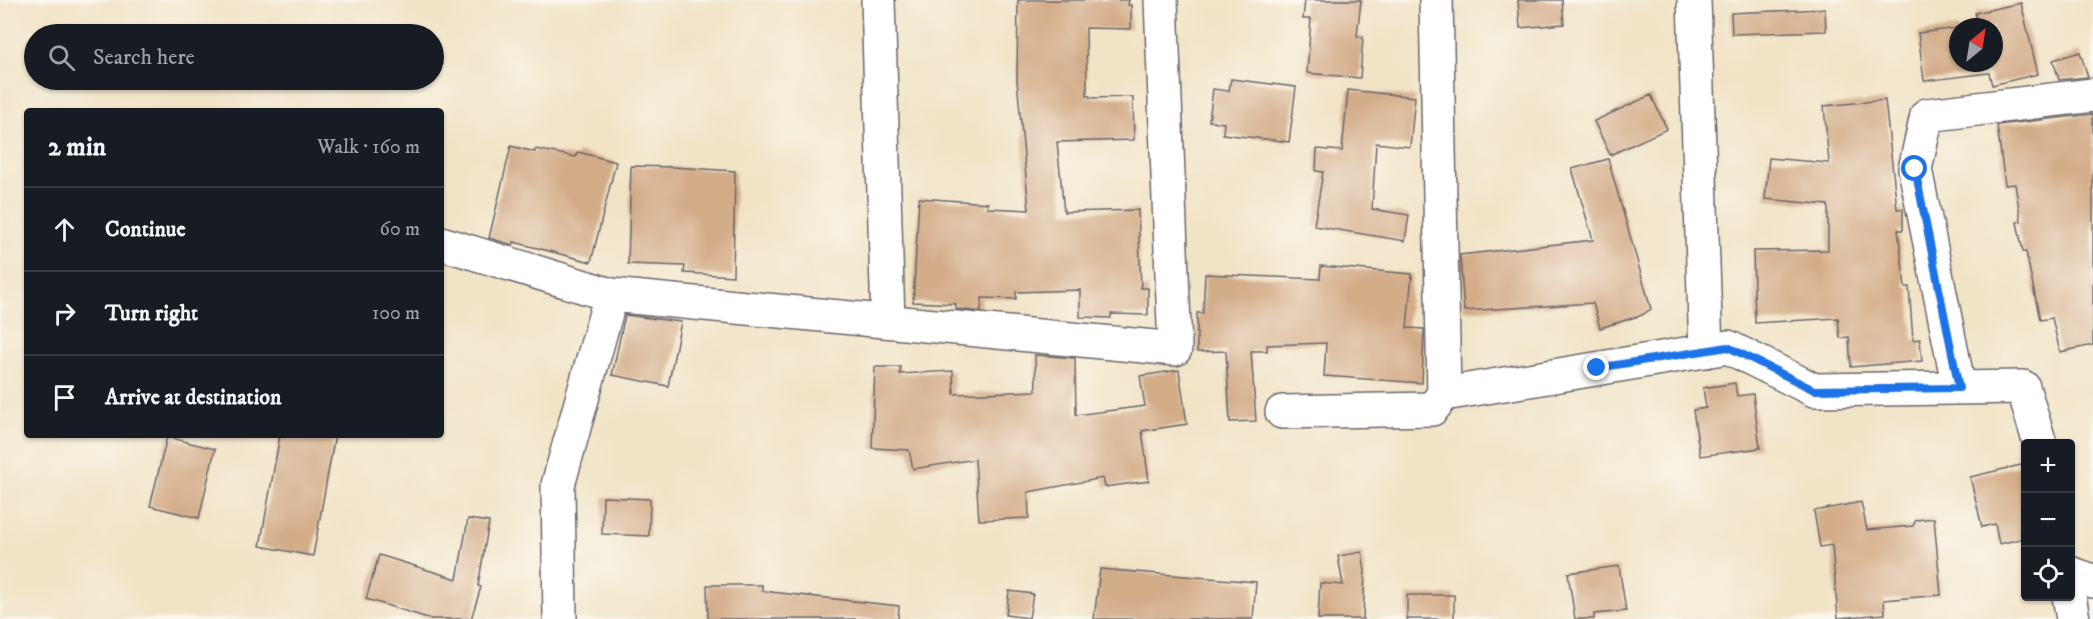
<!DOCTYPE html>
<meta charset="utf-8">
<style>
:root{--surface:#171b24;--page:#20242c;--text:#f1f3f6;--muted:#9ea1a6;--line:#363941}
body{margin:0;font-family:"IM FELL DW Pica",serif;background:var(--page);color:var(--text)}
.controls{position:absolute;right:18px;bottom:18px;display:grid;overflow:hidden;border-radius:6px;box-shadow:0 2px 4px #0004}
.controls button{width:54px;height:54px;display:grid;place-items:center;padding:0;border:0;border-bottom:2px solid var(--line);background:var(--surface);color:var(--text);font:30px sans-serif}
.compass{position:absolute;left:1949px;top:18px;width:54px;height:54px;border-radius:50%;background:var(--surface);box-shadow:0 2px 4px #0004;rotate:30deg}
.stop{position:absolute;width:18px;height:18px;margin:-14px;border:4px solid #1a73e8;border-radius:50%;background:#fff}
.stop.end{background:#1a73e8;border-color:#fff;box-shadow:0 2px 6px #0008}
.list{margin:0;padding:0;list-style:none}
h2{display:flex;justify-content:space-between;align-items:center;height:78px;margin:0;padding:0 24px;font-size:26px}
h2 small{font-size:20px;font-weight:400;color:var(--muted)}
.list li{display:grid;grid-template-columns:39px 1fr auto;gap:18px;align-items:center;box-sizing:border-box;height:84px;padding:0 24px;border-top:2px solid var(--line)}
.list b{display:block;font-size:22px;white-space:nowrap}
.list em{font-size:20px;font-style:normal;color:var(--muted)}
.icon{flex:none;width:33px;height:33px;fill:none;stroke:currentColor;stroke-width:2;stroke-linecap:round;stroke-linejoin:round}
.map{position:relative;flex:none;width:2093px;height:619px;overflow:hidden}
.search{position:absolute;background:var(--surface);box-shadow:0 2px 4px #0004;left:24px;top:24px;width:420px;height:66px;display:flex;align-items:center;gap:15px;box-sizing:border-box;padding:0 21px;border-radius:33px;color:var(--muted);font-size:22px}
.panel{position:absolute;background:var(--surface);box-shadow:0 2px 4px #0004;left:24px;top:108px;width:420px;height:330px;border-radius:6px}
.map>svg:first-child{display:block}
</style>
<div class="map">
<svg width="2093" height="619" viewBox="0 0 2093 619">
<rect width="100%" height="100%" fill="#fbf7ec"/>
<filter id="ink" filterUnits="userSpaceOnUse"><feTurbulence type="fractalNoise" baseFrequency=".0167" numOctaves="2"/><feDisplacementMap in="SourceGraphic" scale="12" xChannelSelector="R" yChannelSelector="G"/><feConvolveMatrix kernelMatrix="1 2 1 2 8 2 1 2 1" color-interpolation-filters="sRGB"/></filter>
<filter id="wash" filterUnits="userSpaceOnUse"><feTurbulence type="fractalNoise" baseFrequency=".008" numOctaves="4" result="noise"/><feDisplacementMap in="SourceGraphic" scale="24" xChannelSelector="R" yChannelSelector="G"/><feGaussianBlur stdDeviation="1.35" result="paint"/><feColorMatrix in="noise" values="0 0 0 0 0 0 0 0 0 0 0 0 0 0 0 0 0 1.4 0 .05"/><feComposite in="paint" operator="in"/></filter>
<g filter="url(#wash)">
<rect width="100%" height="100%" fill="#f1e3c6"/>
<g id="blocks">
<path fill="#d3ac88" d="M 1018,0 L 1129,0 L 1128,5 L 1131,5 L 1131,29 L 1086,28 L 1087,96 L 1090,96 L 1090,98 L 1133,97 L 1134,140 L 1057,142 L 1064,212 L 1138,210 L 1141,288 L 1148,288 L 1148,315 L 1111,314 L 1111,318 L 1080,317 L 1080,290 L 1016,292 L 1016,299 L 982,298 L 981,312 L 956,309 L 956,304 L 913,302 L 919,198 L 988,203 L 987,208 L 1029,210 L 1017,80 Z
M 1305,0 L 1361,0 L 1357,36 L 1363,37 L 1360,78 L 1307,73 L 1311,19 L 1303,19 Z
M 1518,0 L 1562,0 L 1564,24 L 1520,28 Z
M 2021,3 L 2038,74 L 1992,85 L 1989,73 L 1924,81 L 1918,33 L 1958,28 L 1958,63 L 1994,63 L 1994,27 L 1965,27 L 1978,25 L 1975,13 Z
M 1825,9 L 1826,31 L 1732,34 L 1731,13 Z
M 2080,52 L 2088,77 L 2059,80 L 2053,60 Z
M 1231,79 L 1296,87 L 1289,142 L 1223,134 L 1224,123 L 1209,121 L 1213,89 L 1229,91 Z
M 1348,90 L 1415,97 L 1410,147 L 1376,143 L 1372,209 L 1409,215 L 1405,241 L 1314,226 L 1323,172 L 1316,171 L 1317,149 L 1342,151 Z
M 1651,95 L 1667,129 L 1610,155 L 1594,121 Z
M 1885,100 L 1897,209 L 1903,209 L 1903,230 L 1898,230 L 1905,287 L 1909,287 L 1913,340 L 1920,339 L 1922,361 L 1851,367 L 1849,337 L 1840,338 L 1838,318 L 1755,323 L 1753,251 L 1828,250 L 1828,205 L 1765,199 L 1769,158 L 1829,163 L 1824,106 Z
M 2093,114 L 2093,345 L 2060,352 L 2052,318 L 2040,320 L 2026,252 L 2023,252 L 2017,222 L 2021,221 L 2015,184 L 2005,185 L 1997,125 Z
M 511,146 L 535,152 L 536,149 L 576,157 L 578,152 L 616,162 L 591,262 L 514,242 L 513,245 L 489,238 Z
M 1608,159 L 1651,309 L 1642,315 L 1600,328 L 1593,303 L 1464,311 L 1460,255 L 1593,240 L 1572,169 Z
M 631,166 L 673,167 L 735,171 L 733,276 L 684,273 L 685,266 L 628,264 Z
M 1321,266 L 1412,274 L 1407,328 L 1424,329 L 1422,383 L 1324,376 L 1326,343 L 1267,345 L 1267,351 L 1251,351 L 1256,421 L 1230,422 L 1226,351 L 1197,352 L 1197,313 L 1203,313 L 1205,274 L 1320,279 Z
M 625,315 L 681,322 L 668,386 L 612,375 Z
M 1035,355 L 1075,358 L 1076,415 L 1145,406 L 1140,376 L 1179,370 L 1187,424 L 1142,431 L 1149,481 L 1105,487 L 1103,478 L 1028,492 L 1029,518 L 979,520 L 975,459 L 913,469 L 909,450 L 872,448 L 875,367 L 901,367 L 900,374 L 953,371 L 954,394 L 1036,391 Z
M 1735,383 L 1737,396 L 1753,394 L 1760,448 L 1700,456 L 1693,410 L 1706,408 L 1703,388 Z
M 280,435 L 335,435 L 313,556 L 260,546 Z
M 167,437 L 215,449 L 199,518 L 150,506 Z
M 2025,464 L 2025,538 L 1999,544 L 1995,524 L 1982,527 L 1970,477 Z
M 603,497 L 650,499 L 649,536 L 602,534 Z
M 1861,502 L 1867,530 L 1913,526 L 1916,520 L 1934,518 L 1941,595 L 1884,600 L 1885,614 L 1838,618 L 1832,545 L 1820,547 L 1814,511 Z
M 468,519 L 489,522 L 478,586 L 481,587 L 471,619 L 431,619 L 366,599 L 379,555 L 457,579 Z
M 1362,552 L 1365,571 L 1363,619 L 1318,619 L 1320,583 L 1343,585 L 1338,556 Z
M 1619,566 L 1626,611 L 1594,614 L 1594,619 L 1575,619 L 1568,573 Z
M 1100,569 L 1256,582 L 1253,619 L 1094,619 Z
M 707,585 L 762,585 L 762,591 L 899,606 L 898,619 L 708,619 Z
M 1009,591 L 1033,594 L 1029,618 L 1006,615 Z
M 1407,595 L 1454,595 L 1454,619 L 1407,619 Z"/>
</g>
</g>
<g filter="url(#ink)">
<use href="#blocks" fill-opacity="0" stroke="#6a666c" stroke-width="1.5"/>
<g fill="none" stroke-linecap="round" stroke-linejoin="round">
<defs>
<path id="minor" d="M 878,0 L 888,321
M 1436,0 L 1444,394 L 1728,347 L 1814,390 L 2023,387 L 2040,444
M 1694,0 L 1706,351
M 441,243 L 611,295 L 1175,349 L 1161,0
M 1959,388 L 1915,169 L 1927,115 L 2093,95
M 1282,412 L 1432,409 L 1444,394
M 2070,573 L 2093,581
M 2069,596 L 2073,619
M 560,619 L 558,485 L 611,295"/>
</defs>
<use href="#minor" stroke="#6a666c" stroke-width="36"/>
<use href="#minor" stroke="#fff" stroke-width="33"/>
</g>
</g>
<g fill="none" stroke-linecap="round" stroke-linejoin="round" filter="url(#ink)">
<path stroke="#1a73e8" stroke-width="8" d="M 1597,368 L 1728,347 L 1814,390 L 1959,388 L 1915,169"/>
</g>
</svg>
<div class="controls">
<button>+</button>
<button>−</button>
<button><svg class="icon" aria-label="locate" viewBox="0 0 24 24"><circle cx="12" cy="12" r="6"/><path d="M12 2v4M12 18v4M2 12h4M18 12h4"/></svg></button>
</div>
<svg class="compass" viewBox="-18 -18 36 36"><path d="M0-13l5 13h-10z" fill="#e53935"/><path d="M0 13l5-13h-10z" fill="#9ea1a6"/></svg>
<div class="stop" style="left:1915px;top:169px"></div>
<div class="stop end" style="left:1597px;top:368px"></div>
<div class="search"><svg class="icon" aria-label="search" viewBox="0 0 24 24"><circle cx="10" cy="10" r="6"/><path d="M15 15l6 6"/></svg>Search here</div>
<section class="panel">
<h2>2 min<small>Walk · 160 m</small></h2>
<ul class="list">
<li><svg class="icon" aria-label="ahead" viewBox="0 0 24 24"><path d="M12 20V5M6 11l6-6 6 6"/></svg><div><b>Continue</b></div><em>60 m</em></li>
<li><svg class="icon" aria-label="right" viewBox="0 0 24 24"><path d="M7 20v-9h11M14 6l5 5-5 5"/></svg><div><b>Turn right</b></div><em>100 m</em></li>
<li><svg class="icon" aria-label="arrive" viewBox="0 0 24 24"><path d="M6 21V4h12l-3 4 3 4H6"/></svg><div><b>Arrive at destination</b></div></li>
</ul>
</section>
</div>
